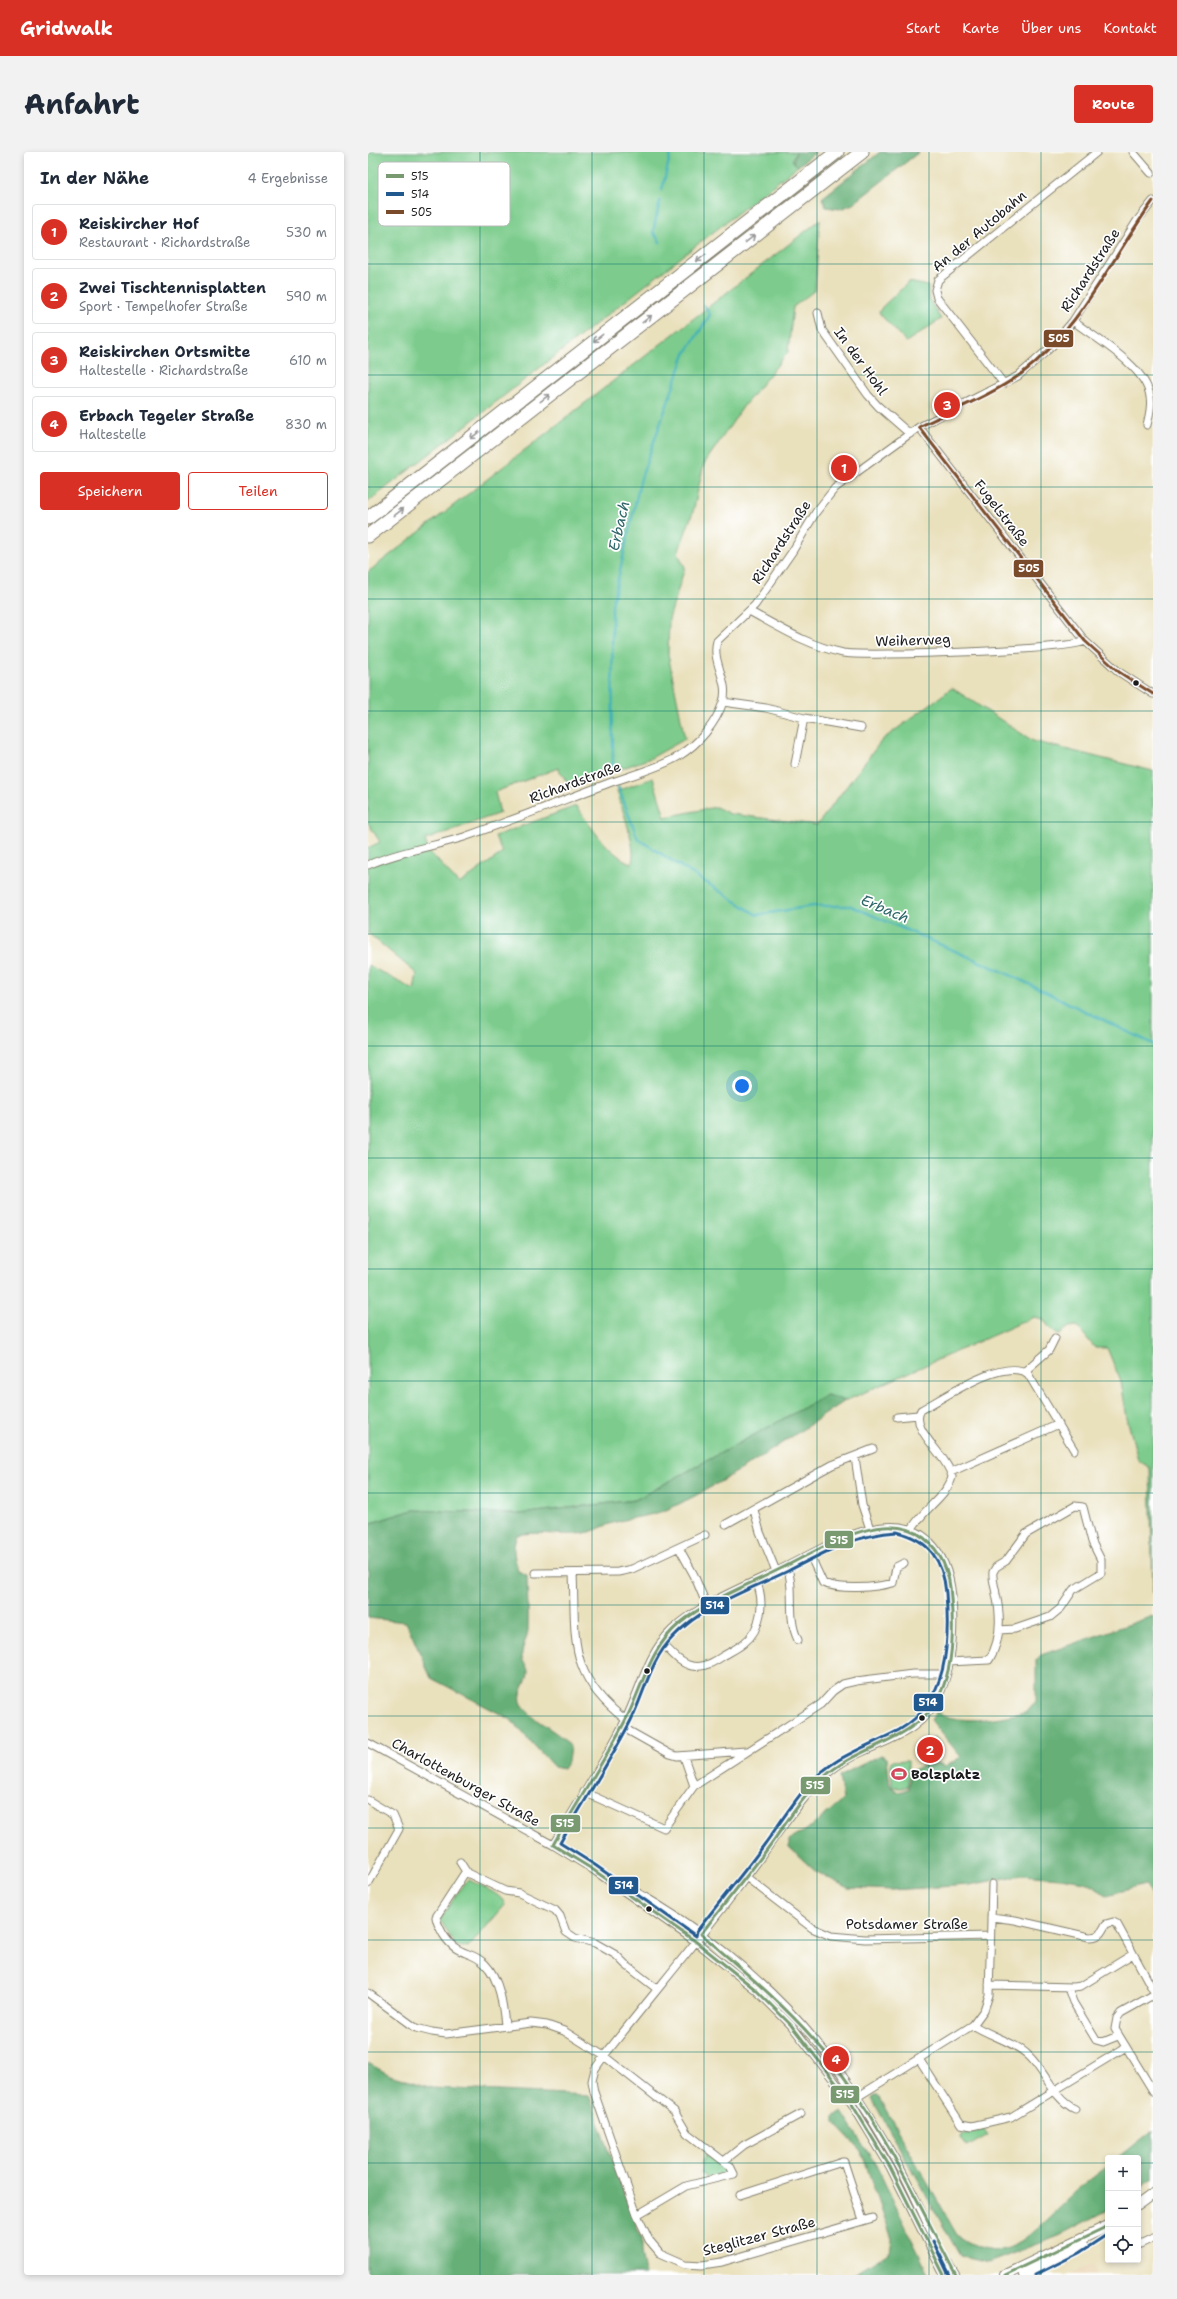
<!DOCTYPE html>
<html lang="de">
<meta charset="utf-8">
<style>
:root{--surface:#fff;--page:#f2f2f3;--text:#1f2937;--muted:#747a83;--line:#e0e1e3;--accent:#d93025}
body{margin:0;font-family:"Shantell Sans",sans-serif;background:var(--page);color:var(--text)}
.controls{position:absolute;right:12px;bottom:12px;display:grid;overflow:hidden;border-radius:4px;box-shadow:0 2px 6px #0003}
.controls button{width:36px;height:36px;display:grid;place-items:center;padding:0;border:0;border-bottom:1px solid var(--line);background:var(--surface);color:var(--text);font:20px sans-serif}
.you{position:absolute;left:374px;top:934px;width:14px;height:14px;margin:-10px;border:3px solid #fff;border-radius:50%;background:#1a73e8;box-shadow:0 0 0 6px #1a73e833}
.badge{display:grid;place-items:center;width:26px;height:26px;border-radius:50%;background:var(--accent);color:#fff;font-size:13px;font-weight:700}
.pin{position:absolute;translate:-50% -50%;border:2px solid #fff;box-shadow:0 1px 4px #0006}
.list{margin:0;padding:0;list-style:none}
h2{display:flex;justify-content:space-between;align-items:center;height:52px;margin:0;padding:0 16px;font-size:17px}
h2 small{font-size:13px;font-weight:400;color:var(--muted)}
.list li{display:grid;grid-template-columns:26px 1fr auto;gap:12px;align-items:center;box-sizing:border-box;height:56px;margin:0 8px 8px;padding:0 8px;border:1px solid var(--line);border-radius:4px}
.list b{display:block;font-size:15px;white-space:nowrap}
.list p{margin:0;font-size:13px;white-space:nowrap;color:var(--muted)}
.list em{font-size:13px;font-style:normal;color:var(--muted)}
.actions{display:flex;gap:8px;padding:12px 16px}
.actions a{flex:1;padding:9px 0;border:1px solid var(--accent);border-radius:4px;text-align:center;font-size:14px;color:var(--accent)}
.actions .main{background:var(--accent);color:#fff}
.icon{flex:none;width:22px;height:22px;fill:none;stroke:currentColor;stroke-width:2;stroke-linecap:round;stroke-linejoin:round}
.map{position:relative;flex:none;width:785px;height:2123px;overflow:hidden;border-radius:4px}
header{display:flex;align-items:center;gap:24px;box-sizing:border-box;height:56px;padding:0 20px;background:var(--accent);color:#fff}
header strong{font-size:19px}
nav{display:flex;gap:22px;margin-inline-start:auto;font-size:14px}
.intro{display:flex;align-items:center;justify-content:space-between;box-sizing:border-box;height:96px;padding:0 24px}
h1{margin:0;font-size:28px}
.button{padding:10px 18px;border-radius:4px;background:var(--accent);color:#fff;font-size:14px;font-weight:700}
main{display:flex;gap:24px;padding:0 24px}
aside{flex:1;background:var(--surface);border-radius:4px;box-shadow:0 2px 6px #0003}
.map>svg:first-child{display:block}
</style>
<header>
<strong>Gridwalk</strong>
<nav><a>Start</a><a>Karte</a><a>Über uns</a><a>Kontakt</a></nav>
</header>
<div class="intro"><h1>Anfahrt</h1><a class="button">Route</a></div>
<main>
<aside>
<h2>In der Nähe<small>4 Ergebnisse</small></h2>
<ul class="list">
<li><span class="badge">1</span><div><b>Reiskircher Hof</b><p>Restaurant · Richardstraße</p></div><em>530 m</em></li>
<li><span class="badge">2</span><div><b>Zwei Tischtennisplatten</b><p>Sport · Tempelhofer Straße</p></div><em>590 m</em></li>
<li><span class="badge">3</span><div><b>Reiskirchen Ortsmitte</b><p>Haltestelle · Richardstraße</p></div><em>610 m</em></li>
<li><span class="badge">4</span><div><b>Erbach Tegeler Straße</b><p>Haltestelle</p></div><em>830 m</em></li>
</ul>
<div class="actions"><a class="main">Speichern</a><a>Teilen</a></div>
</aside>
<div class="map">
<svg width="785" height="2123" viewBox="0 0 785 2123">
<rect width="100%" height="100%" fill="#fff"/>
<filter id="ink" filterUnits="userSpaceOnUse"><feTurbulence type="fractalNoise" baseFrequency=".025" numOctaves="2"/><feDisplacementMap in="SourceGraphic" scale="8" xChannelSelector="R" yChannelSelector="G"/><feConvolveMatrix kernelMatrix="1 2 1 2 8 2 1 2 1" color-interpolation-filters="sRGB"/></filter>
<filter id="wash" filterUnits="userSpaceOnUse"><feTurbulence type="fractalNoise" baseFrequency=".012" numOctaves="4" result="noise"/><feDisplacementMap in="SourceGraphic" scale="16" xChannelSelector="R" yChannelSelector="G"/><feGaussianBlur stdDeviation="0.9" result="paint"/><feColorMatrix in="noise" values="0 0 0 0 0 0 0 0 0 0 0 0 0 0 0 0 0 1.4 0 .05"/><feComposite in="paint" operator="in"/></filter>
<g filter="url(#wash)">
<rect width="100%" height="100%" fill="#e9e0bc"/>
<path fill="#ebd8ba" d="M 724,2111 L 730,2123 L 703,2123 Z"/>
<path fill="#7dcc8d" stroke="#4c7454" d="M 0,0 L 428,0 L 424,8 L 430,14 L 0,350 Z
M 452,68 L 447,138 L 425,155 L 420,200 L 375,255 L 336,312 L 325,360 L 310,401 L 317,415 L 301,467 L 300,502 L 317,587 L 283,606 L 202,635 L 190,616 L 127,640 L 132,661 L 57,688 L 61,699 L 91,732 L 134,701 L 127,684 L 208,654 C 224,676 238,699 263,712 C 271,700 253,655 249,639 L 285,626 L 297,665 L 348,655 L 362,662 L 449,673 L 514,588 L 584,536 L 665,589 L 785,619 L 785,1441 L 782,1316 L 770,1308 L 759,1266 L 753,1230 L 739,1196 L 727,1196 L 709,1174 L 701,1175 L 692,1182 L 684,1179 L 675,1167 L 666,1165 L 477,1249 L 459,1243 L 267,1348 L 151,1362 L 45,1358 L 0,1372 L 0,813 L 46,838 L 49,822 L 0,781 L 0,696 L 12,690 L 0,671 L 0,420 Z
M 541,130 L 560,134 L 561,147 L 573,167 L 538,190 L 511,161 L 514,155 Z
M 567,1585 L 574,1594 L 560,1602 L 554,1594 Z
M 540,1608 L 540,1635 L 524,1635 L 523,1609 Z
M 101,1728 C 111,1734 134,1741 137,1753 L 100,1796 L 88,1794 L 72,1768 L 96,1731 Z
M 615,1976 L 620,1983 L 599,1995 L 593,1986 L 594,1983 L 607,1977 L 612,1978 Z
M 339,2002 L 358,2015 L 355,2022 L 339,2026 L 333,2021 L 334,2010 Z"/>
<path fill="#66b078" stroke="#41664a" d="M 428,0 L 448,0 L 430,14 L 425,10 Z
M 512,0 L 551,0 L 485,52 L 472,57 L 458,55 L 454,46 Z
M 459,1243 L 477,1249 C 421,1286 364,1327 303,1356 C 283,1365 262,1365 242,1372 C 235,1374 229,1378 222,1380 C 198,1386 173,1378 149,1383 C 143,1396 147,1406 150,1419 L 159,1423 C 159,1441 161,1460 160,1478 C 159,1487 153,1496 154,1505 C 155,1512 161,1515 160,1522 C 158,1531 149,1543 154,1552 C 165,1571 189,1577 202,1594 L 200,1609 L 195,1617 L 186,1615 L 142,1567 L 63,1526 L 38,1470 L 0,1466 L 0,1372 L 45,1358 L 151,1362 L 267,1348 Z
M 785,1464 L 785,1748 L 777,1733 L 739,1743 L 717,1730 L 692,1726 L 654,1723 L 601,1733 L 524,1738 L 480,1736 L 447,1719 L 421,1695 L 421,1688 L 444,1674 L 475,1648 L 471,1624 L 513,1603 L 519,1606 L 522,1634 L 529,1639 L 541,1637 L 542,1620 L 562,1609 L 578,1614 L 593,1605 L 563,1568 L 568,1560 C 593,1574 633,1566 660,1559 L 668,1549 L 668,1508 L 673,1503 Z
M 0,1911 L 22,1923 L 64,1936 L 221,1943 L 273,2086 L 273,2100 L 277,2123 L 0,2123 Z
M 506,1944 L 510,1944 L 589,2083 C 600,2093 621,2100 637,2097 C 657,2093 696,2049 713,2035 C 722,2027 731,2021 740,2014 L 740,2058 L 691,2084 L 620,2111 L 592,2104 L 504,1947 Z
M 474,1960 L 508,2013 L 561,2123 L 485,2123 L 522,2100 L 524,2087 L 493,1999 L 466,1970 L 466,1963 Z
M 785,1978 L 785,2027 L 770,2038 L 770,2006 L 750,2006 Z"/>
<g fill="none" stroke-linecap="round" stroke-linejoin="round">
<path stroke="#40b1b7" stroke-width="2.5" d="M 294,38 L 303,0
M 292,49 L 285,80 L 292,90
M 245,616 L 244,453 L 273,326 L 317,202 L 342,163 L 336,153
M 250,635 L 270,687 L 389,763 L 445,754 L 483,754 L 640,822 L 785,892"/>
</g>
</g>
<g filter="url(#ink)">
<g fill="none" stroke-linecap="round" stroke-linejoin="round">
<defs>
<path id="street" d="M 765,0 L 783,21
M 450,161 L 454,178 L 500,243 L 510,254 L 542,282
M 705,169 C 727,186 779,215 782,245 C 784,254 781,264 779,273
M 636,232 L 569,146 L 567,138 L 570,128 L 729,0
M 551,275 L 717,489 L 751,520 L 785,542
M 381,459 C 411,475 441,494 475,501 C 499,505 703,498 717,489
M 355,550 L 398,556 L 436,566 L 493,576
M 427,612 L 436,566
M 0,713 C 31,699 64,695 96,685 C 145,668 193,649 241,631 C 261,624 294,615 311,604 C 330,592 348,572 355,550 C 362,529 343,511 349,489 L 387,453 L 424,400 L 448,360 L 467,336 L 551,275 L 650,224 L 683,195 L 705,169 L 769,69 L 785,49
M 657,1219 L 681,1198 L 687,1186
M 529,1265 L 550,1263
M 487,1305 L 494,1353 L 502,1377
M 583,1320 L 691,1272
M 386,1358 L 392,1380 L 408,1419
M 358,1372 L 464,1313 L 505,1297
M 544,1377 C 553,1359 580,1343 584,1325 C 580,1303 540,1277 553,1258 C 576,1246 636,1204 660,1222 L 706,1298
M 311,1396 L 326,1423 L 339,1454
M 442,1403 L 455,1431 C 472,1438 507,1436 525,1431 L 528,1415 L 536,1411
M 419,1414 C 428,1438 418,1464 430,1488
M 167,1421 L 250,1420 L 264,1417 L 337,1383
M 205,1421 C 208,1488 199,1523 258,1568
M 293,1490 C 302,1499 311,1511 324,1514 C 336,1516 346,1510 355,1504 C 362,1500 370,1496 376,1491 C 394,1477 397,1448 388,1429
M 580,1510 L 621,1508 C 633,1489 633,1464 628,1442 C 627,1434 624,1428 625,1420 L 628,1415 L 638,1409 L 658,1382 L 707,1354 L 715,1355 L 724,1390 L 733,1408 L 733,1421 L 705,1438 L 693,1456 L 682,1465 L 647,1477 L 631,1478
M 254,1575 L 302,1602 L 309,1604 L 378,1599
M 0,1591 L 185,1693 L 224,1717 L 327,1789 L 388,1838 L 423,1873 L 482,1949 L 522,2015 L 576,2123
M 316,1605 L 326,1634
M 216,1640 L 296,1676 L 326,1634 L 453,1552 L 465,1539 L 475,1532 L 488,1529 L 545,1522 L 578,1522
M 0,1648 L 25,1663 L 31,1677 L 0,1732
M 185,1693 C 209,1652 236,1611 257,1569 C 272,1539 279,1502 304,1478 C 333,1451 377,1434 413,1417 C 453,1398 524,1350 562,1390 C 576,1404 582,1425 584,1444 C 586,1474 585,1511 573,1539 C 550,1594 497,1587 459,1622 C 428,1651 404,1691 378,1725 C 333,1786 283,1844 236,1904 L 227,1917 L 224,1929 L 226,1940 L 269,2063 L 281,2088 L 292,2101 L 317,2112 L 334,2113 L 354,2110 L 505,2066
M 92,1710 L 99,1721
M 378,1725 L 444,1776 L 463,1784 L 497,1787 L 622,1784
M 246,1728 C 323,1767 402,1830 456,1899 C 484,1934 507,1972 529,2010 C 550,2047 564,2089 588,2123
M 623,1765 L 647,1768 L 721,1785 C 733,1785 733,1780 738,1772 L 745,1770 L 749,1772 L 785,1838
M 621,1833 L 706,1835 L 713,1834 L 765,1802
M 700,1836 L 705,1850 L 728,1888 L 735,1890 L 750,1884
M 0,1841 L 48,1876 L 64,1880 L 78,1882 L 163,1871 L 179,1873 L 196,1879 L 236,1904 L 306,1959 L 319,1981 L 362,2014 L 366,2022 L 318,2034 L 269,2063
M 785,1843 L 753,1861 L 749,1866 L 747,1877 L 785,1939
M 137,1873 C 135,1854 132,1827 117,1812 C 102,1797 90,1806 75,1782 C 72,1776 69,1772 68,1765 L 96,1722 L 99,1721 L 137,1739 L 151,1741 L 187,1758 L 192,1764 L 198,1780 L 207,1786 L 227,1791 L 248,1803 L 258,1813 L 289,1837
M 605,1873 C 622,1884 647,1890 661,1904 C 678,1920 685,1947 707,1957
M 551,1907 L 593,1972 L 604,1974 L 643,1965 L 758,1895
M 486,1947 L 605,1873 L 616,1858 L 621,1843 L 624,1732
M 356,2009 L 376,1993 L 433,1962
M 372,2043 L 474,2010 L 476,2010 L 495,2068
M 770,2093 L 785,2086"/>
<path id="secondary" d="M 770,2053 L 785,2042
M 637,2123 L 740,2074
M 656,2123 L 715,2094"/>
<path id="highway" d="M 0,366 L 469,0
M 0,384 L 494,0"/>
</defs>
<use href="#street" stroke="#827e6c" stroke-width="9"/>
<use href="#secondary" stroke="#827e6c" stroke-width="12"/>
<use href="#highway" stroke="#827e6c" stroke-width="15"/>
<use href="#street" stroke="#fff" stroke-width="7"/>
<use href="#secondary" stroke="#fff" stroke-width="10"/>
<use href="#highway" stroke="#fff" stroke-width="13"/>
<defs>
<path id="bus-1" d="M 576,2123 L 522,2015 L 482,1949 L 423,1873 L 388,1838 L 327,1789 L 224,1717 L 185,1693 C 208,1652 234,1613 256,1571 C 274,1538 280,1498 311,1472 C 340,1448 378,1434 412,1417 C 450,1399 516,1354 556,1386 C 575,1401 582,1423 583,1446 C 586,1479 586,1518 569,1548 C 544,1591 489,1593 455,1626 C 433,1646 418,1672 400,1696 C 379,1725 355,1753 333,1782 C 376,1819 419,1855 456,1899 C 511,1966 548,2047 588,2123
M 637,2123 L 740,2074"/>
<path id="bus-2" d="M 529,1380 C 561,1388 575,1408 578,1441 C 582,1491 580,1550 531,1578 C 497,1596 468,1603 441,1632 C 424,1651 411,1673 396,1693 C 375,1722 351,1750 329,1779 L 328,1784 L 227,1713 L 192,1691 C 214,1652 239,1614 260,1574 C 276,1545 281,1509 305,1485 C 335,1453 381,1438 420,1419 C 455,1401 489,1382 529,1380 Z
M 580,2121 L 565,2089 L 582,2123
M 667,2123 L 711,2101 L 740,2082"/>
<path id="bus-3" d="M 551,275 L 717,489 L 751,520 L 785,542
M 551,275 C 585,258 622,244 653,222 C 712,178 743,107 785,49"/>
</defs>
<use href="#bus-1" stroke="#fff" stroke-width="6"/>
<use href="#bus-2" stroke="#fff" stroke-width="6"/>
<use href="#bus-3" stroke="#fff" stroke-width="6"/>
<use href="#bus-1" stroke="#799a71" stroke-width="3"/>
<use href="#bus-2" stroke="#21598e" stroke-width="3"/>
<use href="#bus-3" stroke="#7a4b2a" stroke-width="3"/>
</g>
<defs><path id="oneway-shaft" d="M-6 0H5M1.5-3L5.5 0L1.5 3" fill="none" stroke-width="1.6" stroke-linecap="round" stroke-linejoin="round"/></defs>
<g stroke="#999">
<use href="#oneway-shaft" transform="translate(382 87) rotate(-38)"/>
<use href="#oneway-shaft" transform="translate(333 106) rotate(142)"/>
<use href="#oneway-shaft" transform="translate(279 167) rotate(-38)"/>
<use href="#oneway-shaft" transform="translate(230 186) rotate(142)"/>
<use href="#oneway-shaft" transform="translate(177 246) rotate(-38)"/>
<use href="#oneway-shaft" transform="translate(107 283) rotate(142)"/>
<use href="#oneway-shaft" transform="translate(31 360) rotate(-38)"/>
</g>
</g>
<path fill="none" stroke="#0f766e" stroke-width="1" stroke-opacity="0.55" d="M 112,0 L 112,2123M 224,0 L 224,2123M 336,0 L 336,2123M 449,0 L 449,2123M 561,0 L 561,2123M 673,0 L 673,2123M 0,112 L 785,112M 0,223 L 785,223M 0,335 L 785,335M 0,447 L 785,447M 0,559 L 785,559M 0,670 L 785,670M 0,782 L 785,782M 0,894 L 785,894M 0,1006 L 785,1006M 0,1117 L 785,1117M 0,1229 L 785,1229M 0,1341 L 785,1341M 0,1453 L 785,1453M 0,1564 L 785,1564M 0,1676 L 785,1676M 0,1788 L 785,1788M 0,1900 L 785,1900M 0,2011 L 740,2011M 770,2011 L 785,2011"/>
<defs>
<symbol id="stadium-bare" viewBox="-9 -9 18 18"><path d="M0-5a6.5 5 0 1 0 0 10a6.5 5 0 1 0 0-10ZM-3.5-1.8h7v3.6h-7Z" fill="#d1495b" stroke="#fff" stroke-width="2.5" paint-order="stroke"/></symbol>
</defs>
<g fill-rule="evenodd">
<use href="#stadium-bare" x="520" y="1611" width="22" height="22"/>
</g>
<g fill="#1c1c1c" stroke="#fff" stroke-width="1.5">
<circle cx="768" cy="531" r="3.5"/>
<circle cx="279" cy="1519" r="3.5"/>
<circle cx="554" cy="1566" r="3.5"/>
<circle cx="281" cy="1757" r="3.5"/>
</g>
<g text-anchor="middle" stroke-width="3.5" stroke-linejoin="round" paint-order="stroke">
<g font-size="14" fill="#1c1c1c" stroke="#fff">
<text transform="translate(611 79) rotate(-40)" y="5">An der Autobahn</text>
<text transform="translate(722 118) rotate(-57)" y="5">Richardstraße</text>
<text transform="translate(493 209) rotate(54)" y="5">In der Hohl</text>
<text transform="translate(634 361) rotate(52)" y="5">Fugelstraße</text>
<text transform="translate(413 390) rotate(-57)" y="5">Richardstraße</text>
<text transform="translate(545 488) rotate(-2)" y="5">Weiherweg</text>
<text transform="translate(207 630) rotate(-20)" y="5">Richardstraße</text>
<text transform="translate(98 1630) rotate(29)" y="5">Charlottenburger Straße</text>
<text x="539" y="1777">Potsdamer Straße</text>
<text transform="translate(391 2084) rotate(-15)" y="5">Steglitzer Straße</text>
</g>
<g font-size="14" font-weight="bold" fill="#1c1c1c" stroke="#fff" text-anchor="start">
<text x="543" y="1627">Bolzplatz</text>
</g>
<g font-size="15" font-style="italic" fill="#2e666a" stroke="#fff">
<text transform="translate(251 374) rotate(-77)" y="5">Erbach</text>
<text transform="translate(517 757) rotate(23)" y="5">Erbach</text>
</g>
</g>
<rect x="10" y="10" width="132" height="64" rx="6" fill="#fff" stroke="#bbb" stroke-width="1"/>
<rect x="18" y="22" width="18" height="4" fill="#799a71"/>
<rect x="18" y="40" width="18" height="4" fill="#21598e"/>
<rect x="18" y="58" width="18" height="4" fill="#7a4b2a"/>
<g font-size="11" fill="#1c1c1c">
<text x="43" y="28">515</text>
<text x="43" y="46">514</text>
<text x="43" y="64">505</text>
</g>
<g stroke="#fff" stroke-width="1.5">
<rect x="675" y="177" width="31" height="19" rx="4" fill="#7a4b2a"/>
<rect x="645" y="407" width="31" height="19" rx="4" fill="#7a4b2a"/>
<rect x="456" y="1378" width="30" height="19" rx="4" fill="#799a71"/>
<rect x="332" y="1444" width="30" height="19" rx="4" fill="#21598e"/>
<rect x="545" y="1541" width="31" height="19" rx="4" fill="#21598e"/>
<rect x="432" y="1624" width="31" height="19" rx="4" fill="#799a71"/>
<rect x="182" y="1662" width="31" height="19" rx="4" fill="#799a71"/>
<rect x="240" y="1724" width="31" height="19" rx="4" fill="#21598e"/>
<rect x="462" y="1933" width="30" height="19" rx="4" fill="#799a71"/>
</g>
<g font-size="11" text-anchor="middle" font-weight="bold" fill="#fff">
<text x="691" y="190">505</text>
<text x="661" y="420">505</text>
<text x="471" y="1392">515</text>
<text x="347" y="1457">514</text>
<text x="560" y="1554">514</text>
<text x="447" y="1637">515</text>
<text x="197" y="1675">515</text>
<text x="256" y="1737">514</text>
<text x="477" y="1946">515</text>
</g>
</svg>
<div class="controls">
<button>+</button>
<button>−</button>
<button><svg class="icon" aria-label="locate" viewBox="0 0 24 24"><circle cx="12" cy="12" r="6"/><path d="M12 2v4M12 18v4M2 12h4M18 12h4"/></svg></button>
</div>
<div class="you"></div>
<div class="pin badge" style="left:476px;top:316px">1</div>
<div class="pin badge" style="left:562px;top:1598px">2</div>
<div class="pin badge" style="left:579px;top:253px">3</div>
<div class="pin badge" style="left:468px;top:1907px">4</div>
</div>
</main>
